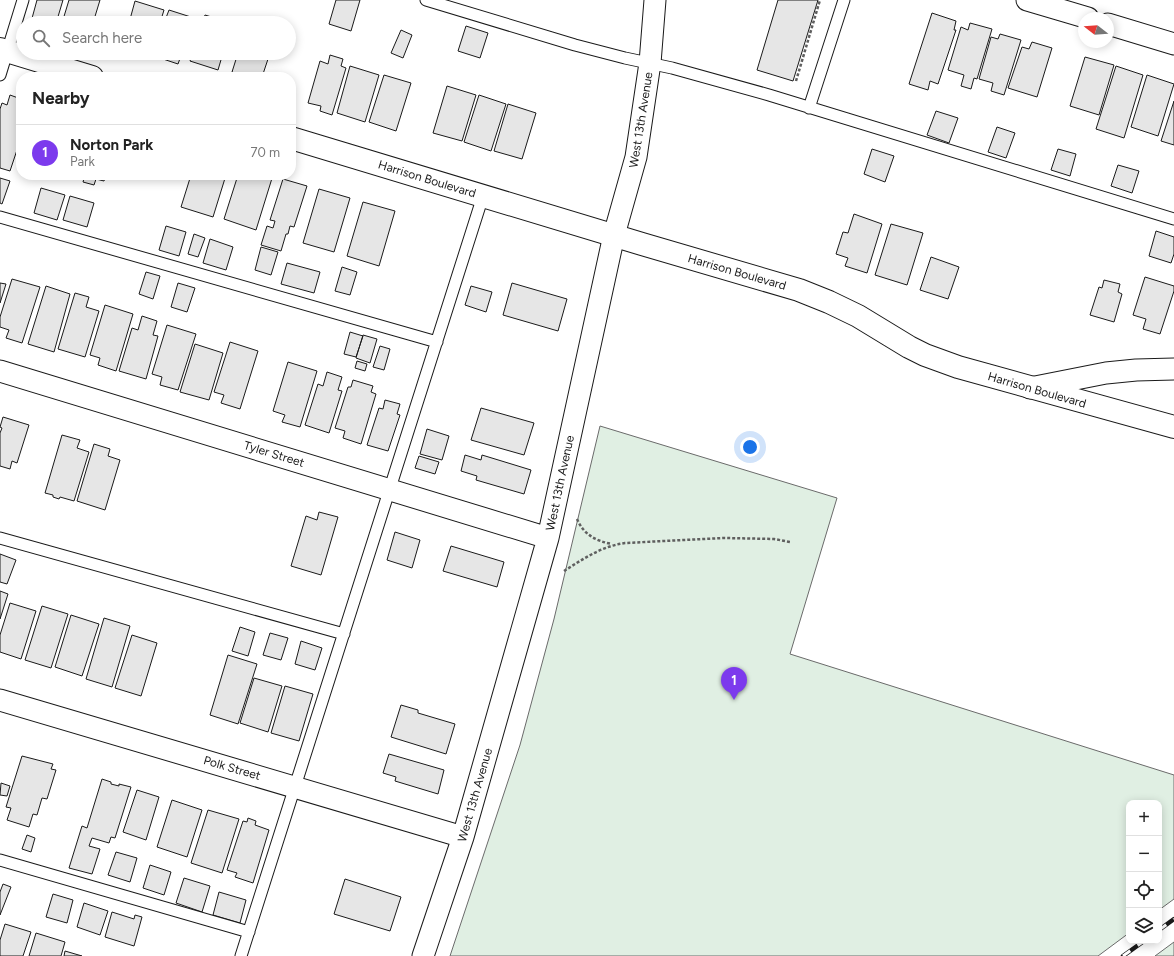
<!DOCTYPE html>
<meta charset="utf-8">
<style>
:root{--surface:#fff;--page:#f2f2f2;--text:#222;--muted:#767676;--line:#e0e0e0;--accent:#7c3aed}
body{margin:0;font-family:Figtree,sans-serif;background:var(--page);color:var(--text)}
.controls{position:absolute;right:12px;bottom:12px;display:grid;overflow:hidden;border-radius:8px;box-shadow:0 2px 10px #0003}
.controls button{width:36px;height:36px;display:grid;place-items:center;padding:0;border:0;border-bottom:1px solid var(--line);background:var(--surface);color:var(--text);font:20px sans-serif}
.compass{position:absolute;left:1078px;top:12px;width:36px;height:36px;border-radius:50%;background:var(--surface);box-shadow:0 2px 10px #0003;rotate:287deg}
.you{position:absolute;left:750px;top:447px;width:14px;height:14px;margin:-10px;border:3px solid #fff;border-radius:50%;background:#1a73e8;box-shadow:0 0 0 6px #1a73e833}
.badge{display:grid;place-items:center;width:26px;height:26px;border-radius:50%;background:var(--accent);color:#fff;font-size:13px;font-weight:700}
.pin{position:absolute;translate:-50% -33px;filter:drop-shadow(0 1px 2px #0008)}
.pin::after{content:'';position:absolute;top:21px;width:14px;height:12px;background:inherit;clip-path:polygon(0 0,100% 0,50% 100%)}
.list{margin:0;padding:0;list-style:none}
h2{display:flex;justify-content:space-between;align-items:center;height:52px;margin:0;padding:0 16px;font-size:17px}
h2 small{font-size:13px;font-weight:400;color:var(--muted)}
.list li{display:grid;grid-template-columns:26px 1fr auto;gap:12px;align-items:center;box-sizing:border-box;height:56px;padding:0 16px;border-top:1px solid var(--line)}
.list b{display:block;font-size:15px;white-space:nowrap}
.list p{margin:0;font-size:13px;white-space:nowrap;color:var(--muted)}
.list em{font-size:13px;font-style:normal;color:var(--muted)}
.icon{flex:none;width:22px;height:22px;fill:none;stroke:currentColor;stroke-width:2;stroke-linecap:round;stroke-linejoin:round}
.map{position:relative;flex:none;width:1174px;height:956px;overflow:hidden}
.search{position:absolute;background:var(--surface);box-shadow:0 2px 10px #0003;left:16px;top:16px;width:280px;height:44px;display:flex;align-items:center;gap:10px;box-sizing:border-box;padding:0 14px;border-radius:22px;color:var(--muted);font-size:15px}
.panel{position:absolute;background:var(--surface);box-shadow:0 2px 10px #0003;left:16px;top:72px;width:280px;height:108px;border-radius:16px}
.map>svg:first-child{display:block}
</style>
<div class="map">
<svg width="1174" height="956" viewBox="0 0 1174 956">
<rect width="100%" height="100%" fill="#fff"/>
<path fill="#e0efe3" stroke="#6a6a6a" d="M 600,426 L 837,498 L 790,654 L 1174,775 L 1174,899 L 1159,910 L 1159,803 L 1129,803 L 1129,933 L 1098,956 L 450,956 L 520,745 L 554,619 Z
M 1174,942 L 1174,956 L 1155,956 Z"/>
<path fill="#e6e6e6" stroke="#1a1a1a" d="M 37,0 L 63,0 L 57,20 L 49,17 L 48,23 L 31,22 Z
M 69,0 L 100,0 L 93,23 L 62,23 Z
M 336,0 L 360,0 L 351,31 L 329,24 Z
M 778,0 L 818,0 L 793,81 L 757,70 Z
M 135,1 L 164,10 L 160,23 L 129,23 Z
M 169,10 L 194,18 L 192,23 L 164,23 Z
M 932,13 L 956,21 L 954,30 L 956,30 L 938,84 L 930,81 L 928,90 L 909,84 Z
M 205,15 L 231,23 L 202,23 Z
M 970,23 L 992,29 L 977,79 L 974,78 L 971,89 L 961,86 L 964,75 L 948,70 L 961,27 L 968,30 Z
M 466,26 L 488,33 L 480,58 L 458,51 Z
M 401,30 L 412,35 L 403,58 L 391,53 Z
M 1000,34 L 1021,40 L 1004,95 L 991,91 L 993,83 L 979,79 L 991,37 L 998,39 Z
M 1032,42 L 1052,48 L 1037,97 L 1008,88 L 1022,47 L 1029,49 Z
M 134,53 L 151,53 L 149,58 Z
M 155,53 L 182,53 L 178,64 L 154,56 Z
M 193,53 L 223,53 L 218,70 L 190,61 Z
M 238,53 L 270,53 L 262,77 L 246,77 L 232,72 Z
M 330,55 L 343,59 L 341,66 L 346,68 L 332,115 L 320,111 L 321,106 L 308,103 L 320,61 L 328,64 Z
M 1085,57 L 1114,65 L 1099,115 L 1070,106 Z
M 350,66 L 379,75 L 365,122 L 337,113 Z
M 1116,66 L 1143,75 L 1124,138 L 1096,129 Z
M 384,75 L 411,83 L 396,131 L 369,122 Z
M 1147,75 L 1174,84 L 1158,136 L 1131,127 Z
M 447,86 L 476,95 L 462,141 L 433,133 Z
M 10,95 L 21,99 L 21,138 L 10,171 L 0,168 L 0,109 L 2,103 L 7,105 Z
M 479,95 L 506,104 L 491,151 L 464,142 Z
M 1174,101 L 1174,145 L 1161,141 Z
M 508,104 L 536,113 L 522,159 L 494,151 Z
M 936,111 L 958,118 L 949,143 L 927,135 Z
M 997,127 L 1015,133 L 1006,158 L 988,152 Z
M 872,149 L 894,156 L 885,182 L 864,174 Z
M 1058,149 L 1076,154 L 1070,176 L 1051,170 Z
M 1118,165 L 1139,171 L 1132,193 L 1111,186 Z
M 85,175 L 106,175 L 104,181 L 96,179 L 94,185 L 83,182 Z
M 191,175 L 226,175 L 213,217 L 181,207 Z
M 238,175 L 273,175 L 256,230 L 224,219 Z
M 0,178 L 10,181 L 2,204 L 0,203 Z
M 283,179 L 307,186 L 294,227 L 290,226 L 288,234 L 286,234 L 281,251 L 261,245 L 267,226 L 273,228 L 275,221 L 270,220 Z
M 41,188 L 65,195 L 57,220 L 34,213 Z
M 319,189 L 350,198 L 334,252 L 303,243 Z
M 70,196 L 94,203 L 87,227 L 63,220 Z
M 363,202 L 395,211 L 379,266 L 347,256 Z
M 854,214 L 882,224 L 867,273 L 845,266 L 848,258 L 836,254 L 843,232 L 848,233 Z
M 891,224 L 923,233 L 907,285 L 875,275 Z
M 166,226 L 186,232 L 179,256 L 159,250 Z
M 1156,231 L 1174,237 L 1174,254 L 1171,263 L 1149,256 Z
M 194,234 L 205,238 L 198,257 L 188,254 Z
M 210,239 L 233,247 L 226,270 L 203,263 Z
M 261,247 L 278,252 L 271,275 L 255,270 Z
M 931,257 L 959,267 L 948,299 L 920,290 Z
M 287,263 L 320,272 L 314,293 L 281,284 Z
M 342,267 L 357,272 L 350,295 L 335,291 Z
M 146,272 L 160,276 L 153,299 L 139,294 Z
M 1145,277 L 1174,286 L 1174,291 L 1160,334 L 1143,329 L 1146,319 L 1133,315 Z
M 12,279 L 40,287 L 22,343 L 6,338 L 9,330 L 0,327 L 0,317 Z
M 1104,280 L 1120,284 L 1118,292 L 1122,294 L 1114,322 L 1090,315 L 1099,287 L 1102,288 Z
M 0,283 L 6,284 L 0,303 Z
M 178,283 L 195,288 L 187,312 L 171,307 Z
M 512,283 L 567,299 L 558,331 L 503,315 Z
M 46,286 L 70,294 L 54,352 L 28,344 Z
M 471,286 L 492,292 L 486,312 L 465,305 Z
M 75,293 L 89,297 L 86,307 L 99,311 L 85,357 L 58,349 Z
M 105,305 L 133,314 L 116,371 L 98,365 L 100,358 L 90,355 Z
M 142,316 L 157,321 L 153,335 L 158,336 L 146,379 L 119,371 L 132,328 L 138,330 Z
M 167,325 L 196,334 L 178,390 L 160,385 L 162,377 L 152,374 Z
M 350,332 L 363,336 L 356,357 L 344,354 Z
M 363,335 L 377,339 L 370,363 L 356,358 Z
M 230,342 L 258,351 L 240,409 L 221,403 L 224,395 L 214,392 Z
M 195,344 L 223,353 L 209,400 L 180,392 Z
M 380,346 L 390,349 L 384,370 L 373,367 Z
M 357,361 L 367,364 L 365,371 L 355,368 Z
M 288,362 L 317,371 L 300,427 L 282,422 L 285,415 L 273,411 Z
M 327,372 L 342,377 L 338,390 L 342,391 L 329,433 L 305,425 L 318,384 L 323,386 Z
M 353,380 L 373,386 L 371,392 L 376,394 L 361,444 L 343,438 L 345,431 L 335,428 L 348,387 L 351,387 Z
M 385,400 L 400,404 L 397,414 L 400,415 L 388,451 L 367,445 L 379,408 L 383,409 Z
M 481,408 L 534,423 L 524,455 L 471,440 Z
M 3,417 L 29,425 L 17,463 L 12,461 L 10,469 L 0,466 L 0,433 L 2,428 L 0,427 Z
M 427,429 L 449,436 L 442,460 L 420,454 Z
M 62,435 L 80,440 L 77,448 L 89,452 L 74,501 L 60,497 L 59,499 L 53,497 L 53,495 L 45,493 Z
M 94,444 L 110,449 L 108,456 L 120,460 L 105,510 L 77,501 Z
M 465,455 L 481,460 L 482,455 L 531,470 L 524,494 L 476,480 L 477,476 L 461,471 Z
M 419,456 L 439,462 L 435,474 L 415,468 Z
M 319,512 L 338,517 L 321,575 L 291,566 L 306,516 L 317,520 Z
M 395,532 L 420,540 L 412,568 L 387,560 Z
M 451,546 L 504,562 L 497,587 L 443,571 Z
M 0,554 L 16,560 L 7,584 L 0,582 Z
M 0,591 L 8,594 L 0,619 Z
M 10,603 L 36,611 L 21,659 L 0,652 L 0,635 Z
M 42,606 L 68,614 L 51,668 L 25,660 Z
M 71,615 L 99,624 L 82,676 L 55,667 Z
M 104,618 L 130,626 L 112,687 L 86,679 Z
M 240,627 L 255,632 L 248,656 L 232,651 Z
M 270,633 L 288,638 L 281,660 L 263,655 Z
M 132,635 L 157,643 L 141,696 L 115,688 Z
M 301,641 L 322,648 L 315,670 L 295,664 Z
M 228,655 L 257,664 L 238,724 L 210,715 Z
M 254,678 L 282,686 L 268,732 L 240,723 Z
M 285,686 L 313,694 L 299,741 L 271,733 Z
M 401,705 L 418,710 L 418,713 L 455,724 L 446,754 L 391,737 Z
M 389,754 L 444,770 L 438,794 L 395,781 L 396,777 L 383,773 Z
M 22,756 L 53,764 L 51,769 L 56,770 L 47,799 L 42,798 L 37,815 L 33,814 L 29,827 L 7,820 L 11,808 L 6,807 Z
M 102,779 L 111,782 L 111,784 L 119,786 L 119,784 L 131,787 L 115,838 L 111,837 L 109,843 L 92,838 L 89,846 L 100,849 L 92,874 L 69,868 L 82,826 L 87,828 Z
M 1,783 L 10,786 L 7,796 L 0,795 Z
M 137,790 L 159,797 L 146,840 L 123,832 Z
M 172,800 L 202,810 L 187,857 L 157,847 Z
M 208,810 L 239,819 L 222,873 L 191,863 Z
M 248,818 L 256,821 L 255,825 L 269,830 L 253,883 L 235,877 L 237,873 L 227,870 L 243,821 L 247,822 Z
M 27,835 L 35,838 L 31,852 L 22,849 Z
M 116,852 L 137,858 L 130,882 L 108,875 Z
M 150,865 L 171,872 L 164,895 L 143,888 Z
M 184,878 L 210,886 L 202,912 L 176,903 Z
M 345,879 L 401,897 L 390,931 L 334,914 Z
M 3,884 L 11,887 L 0,915 L 0,892 Z
M 219,892 L 246,900 L 240,923 L 213,915 Z
M 53,894 L 73,900 L 67,923 L 46,917 Z
M 84,903 L 108,911 L 100,935 L 77,927 Z
M 112,912 L 134,919 L 135,915 L 142,917 L 134,946 L 105,937 Z
M 5,924 L 31,932 L 23,956 L 0,956 L 0,940 Z
M 36,933 L 65,942 L 61,956 L 29,956 Z
M 65,951 L 82,956 L 64,956 Z"/>
<g fill="none" stroke-linecap="round" stroke-linejoin="round">
<defs>
<path id="service" d="M 426,0 L 575,45 L 625,58 L 672,68 L 769,95 L 1174,219
M 0,75 L 23,0
M 809,108 L 844,0
M 0,217 L 437,342
M 0,538 L 344,634
M 0,860 L 249,932
M 241,956 L 483,196"/>
<path id="minor" d="M 1027,0 L 1088,18
M 1108,24 L 1174,44
M 0,371 L 548,538
M 1030,388 L 1106,373 L 1136,370 L 1174,369
M 0,700 L 463,837
M 423,956 L 463,837 L 548,538 L 614,235 L 636,157 L 650,63 L 655,0"/>
<path id="tertiary" d="M 0,49 L 92,77
M 291,138 L 642,244 L 799,290 L 829,302 L 858,316 L 909,347 L 925,355 L 958,367 L 1174,427"/>
</defs>
<use href="#service" stroke="#1a1a1a" stroke-width="13"/>
<use href="#minor" stroke="#1a1a1a" stroke-width="23"/>
<use href="#tertiary" stroke="#1a1a1a" stroke-width="24"/>
<path stroke="#5f5f5f" stroke-width="2.5" stroke-dasharray="3 2" stroke-linecap="butt" d="M 796,81 L 820,0
M 577,519 C 584,535 596,541 612,544
M 564,571 C 583,559 602,546 625,543 L 724,538 L 774,539 L 790,542"/>
<use href="#service" stroke="#fff" stroke-width="11"/>
<use href="#minor" stroke="#fff" stroke-width="21"/>
<use href="#tertiary" stroke="#fff" stroke-width="22"/>
<defs>
<path id="rail" d="M 1159,930 L 1174,919
M 1123,956 L 1144,941"/>
</defs>
<use href="#rail" stroke="#1a1a1a" stroke-width="4.5"/>
<use href="#rail" stroke="#fff" stroke-width="3" stroke-dasharray="9" stroke-linecap="butt"/>
</g>
<g text-anchor="middle" stroke-width="3" stroke-linejoin="round" paint-order="stroke">
<g font-size="12" fill="#1a1a1a" stroke="#fff">
<text transform="translate(641 120) rotate(-81)" y="4">West 13th Avenue</text>
<text transform="translate(427 179) rotate(17)" y="4">Harrison Boulevard</text>
<text transform="translate(737 272) rotate(16)" y="4">Harrison Boulevard</text>
<text transform="translate(1037 390) rotate(16)" y="4">Harrison Boulevard</text>
<text transform="translate(274 454) rotate(17)" y="4">Tyler Street</text>
<text transform="translate(560 483) rotate(-78)" y="4">West 13th Avenue</text>
<text transform="translate(232 768) rotate(16)" y="4">Polk Street</text>
<text transform="translate(475 795) rotate(-74)" y="4">West 13th Avenue</text>
</g>
</g>
</svg>
<div class="controls">
<button>+</button>
<button>−</button>
<button><svg class="icon" aria-label="locate" viewBox="0 0 24 24"><circle cx="12" cy="12" r="6"/><path d="M12 2v4M12 18v4M2 12h4M18 12h4"/></svg></button>
<button><svg class="icon" aria-label="layers" viewBox="0 0 24 24"><path d="M12 4l9 5-9 5-9-5zM3 14l9 5 9-5"/></svg></button>
</div>
<svg class="compass" viewBox="-18 -18 36 36"><path d="M0-13l5 13h-10z" fill="#e53935"/><path d="M0 13l5-13h-10z" fill="#767676"/></svg>
<div class="you"></div>
<div class="pin badge" style="left:734px;top:700px">1</div>
<div class="search"><svg class="icon" aria-label="search" viewBox="0 0 24 24"><circle cx="10" cy="10" r="6"/><path d="M15 15l6 6"/></svg>Search here</div>
<section class="panel">
<h2>Nearby<small></small></h2>
<ul class="list">
<li><span class="badge">1</span><div><b>Norton Park</b><p>Park</p></div><em>70 m</em></li>
</ul>
</section>
</div>
